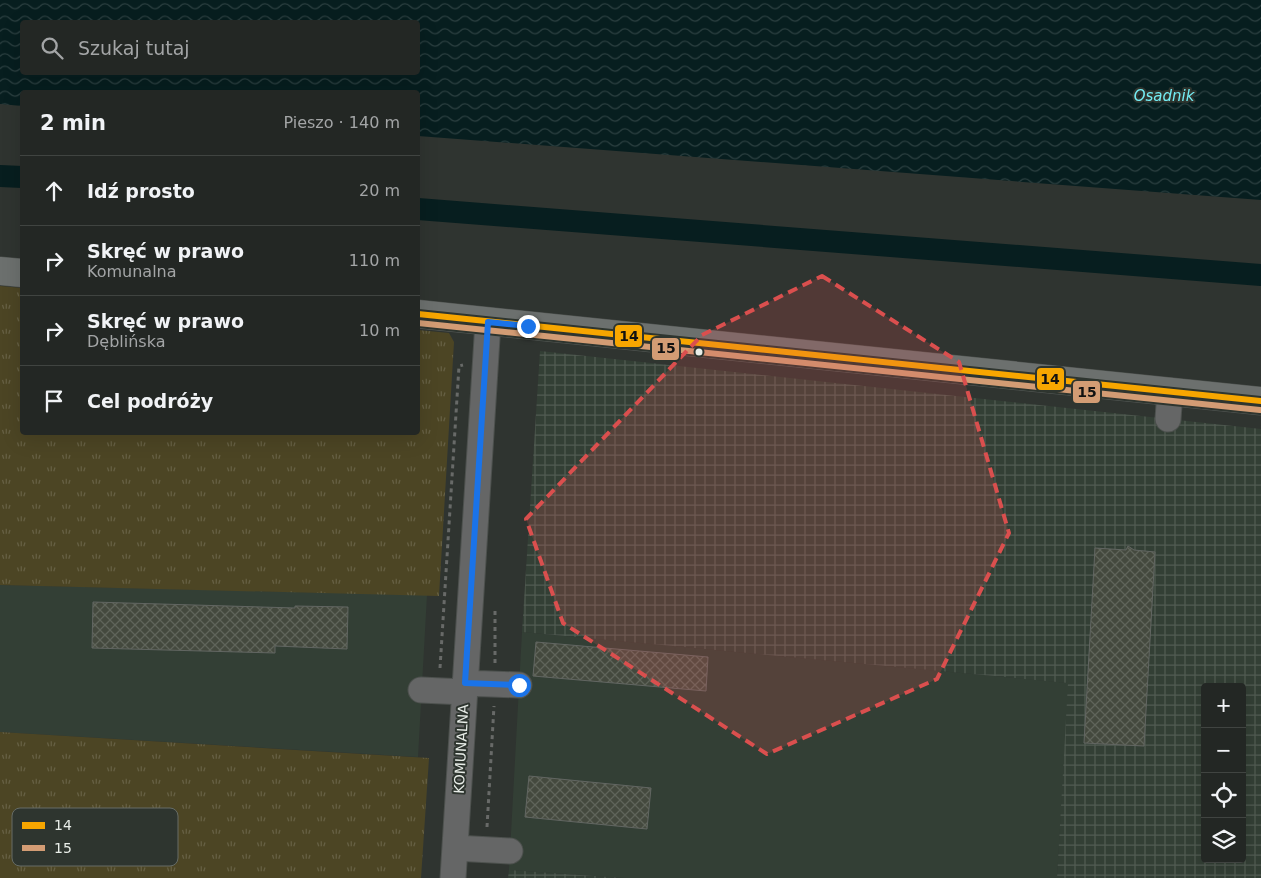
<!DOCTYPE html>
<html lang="pl">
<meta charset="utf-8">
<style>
:root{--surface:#232724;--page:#2b2f2c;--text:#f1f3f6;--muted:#a3a5a6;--line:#404441}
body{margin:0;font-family:"DejaVu Sans",sans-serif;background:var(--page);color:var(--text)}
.controls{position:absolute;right:15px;bottom:15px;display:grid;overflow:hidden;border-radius:5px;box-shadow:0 5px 20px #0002}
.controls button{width:45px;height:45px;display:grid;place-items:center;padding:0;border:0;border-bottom:1px solid var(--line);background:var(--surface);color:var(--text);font:25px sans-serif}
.stop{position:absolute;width:15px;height:15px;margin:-11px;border:4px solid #1a73e8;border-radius:50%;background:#fff}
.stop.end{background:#1a73e8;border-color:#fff;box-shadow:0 1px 5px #0008}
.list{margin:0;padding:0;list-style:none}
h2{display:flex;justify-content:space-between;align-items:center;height:65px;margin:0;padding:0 20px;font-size:21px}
h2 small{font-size:16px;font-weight:400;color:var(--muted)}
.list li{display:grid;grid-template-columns:32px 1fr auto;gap:15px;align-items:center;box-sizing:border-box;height:70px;padding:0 20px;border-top:1px solid var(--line)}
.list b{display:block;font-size:19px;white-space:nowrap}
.list p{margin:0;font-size:16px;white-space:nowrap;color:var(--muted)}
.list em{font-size:16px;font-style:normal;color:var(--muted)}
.icon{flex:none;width:28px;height:28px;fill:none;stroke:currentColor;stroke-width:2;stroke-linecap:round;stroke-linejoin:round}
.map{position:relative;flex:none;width:1261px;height:878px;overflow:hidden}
.search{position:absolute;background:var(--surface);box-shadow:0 5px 20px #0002;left:20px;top:20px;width:400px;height:55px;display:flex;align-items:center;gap:12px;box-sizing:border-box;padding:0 18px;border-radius:5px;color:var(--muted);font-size:19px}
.panel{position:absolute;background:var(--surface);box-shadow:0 5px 20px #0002;left:20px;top:90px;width:400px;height:345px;border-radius:5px}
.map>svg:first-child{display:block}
</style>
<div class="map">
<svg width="1261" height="878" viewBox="0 0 1261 878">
<defs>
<pattern id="industrial-grid" width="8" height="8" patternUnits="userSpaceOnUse" patternTransform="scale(1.25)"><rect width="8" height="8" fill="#333f35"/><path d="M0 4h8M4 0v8" fill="none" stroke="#515b52"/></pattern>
<pattern id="grass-tufts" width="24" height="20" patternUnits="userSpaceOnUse" patternTransform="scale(1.25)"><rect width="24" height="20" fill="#4c4524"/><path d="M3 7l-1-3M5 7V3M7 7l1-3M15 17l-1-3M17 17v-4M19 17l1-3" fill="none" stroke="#666044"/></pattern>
<pattern id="water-waves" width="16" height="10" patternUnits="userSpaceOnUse" patternTransform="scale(1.25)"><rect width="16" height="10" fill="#071e1f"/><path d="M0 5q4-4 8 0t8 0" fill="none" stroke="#2b3f40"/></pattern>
<pattern id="building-cross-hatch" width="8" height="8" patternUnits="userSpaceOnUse" patternTransform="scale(1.25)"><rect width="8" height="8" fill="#44493e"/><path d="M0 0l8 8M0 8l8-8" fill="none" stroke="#5f645a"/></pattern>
</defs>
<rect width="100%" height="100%" fill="#2f3430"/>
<path fill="#333f35" d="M 0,585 L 427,595 L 418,757 L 0,732 Z
M 522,632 L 1069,683 L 1057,878 L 624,878 L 509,870 Z"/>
<path fill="url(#industrial-grid)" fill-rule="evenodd" d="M 540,351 L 1261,429 L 1261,878 L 1057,878 L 1068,683 L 522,632 ZM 1205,687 L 1242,687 L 1242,859 L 1205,859 Z
M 509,870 L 623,878 L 508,878 Z"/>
<path fill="url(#grass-tufts)" d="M 0,286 L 22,288 L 22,432 L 418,432 L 418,330 L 449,333 L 454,342 L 439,596 L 0,585 Z
M 0,732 L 429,758 L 421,878 L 0,878 Z"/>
<path fill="url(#water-waves)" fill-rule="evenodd" d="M 0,0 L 1261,0 L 1261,200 L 418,136 L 418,92 L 22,92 L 22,106 L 0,104 ZM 22,22 L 418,22 L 418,72 L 22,72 Z"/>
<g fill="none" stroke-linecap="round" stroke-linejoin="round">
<path stroke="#071e1f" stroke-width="22" d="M 0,176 L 22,177
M 418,209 L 1261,275"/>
</g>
<path fill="url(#building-cross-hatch)" stroke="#626662" d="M 1128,546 L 1134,550 L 1155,552 L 1144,746 L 1084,743 L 1095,548 L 1126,550 Z
M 93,602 L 295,608 L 295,606 L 348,607 L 347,649 L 275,646 L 275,653 L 92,648 Z
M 536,642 L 708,657 L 706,691 L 533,676 Z
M 529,776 L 651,788 L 647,829 L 525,817 Z"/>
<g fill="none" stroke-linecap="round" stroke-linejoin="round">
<defs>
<path id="minor" d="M 1168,419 L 1170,391
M 465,683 L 519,685
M 421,690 L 464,692
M 455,848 L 510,851
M 453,878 L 488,322"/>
<path id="major" d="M 0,271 L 22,273
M 418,314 L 1261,401"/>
</defs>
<use href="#minor" stroke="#4d514e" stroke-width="27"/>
<use href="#major" stroke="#4d514e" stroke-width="29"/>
<path stroke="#686a68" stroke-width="3" stroke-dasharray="4 4" stroke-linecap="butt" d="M 495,611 L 495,663
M 440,668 L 459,366 L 463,365
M 487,827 L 494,706"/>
<use href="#minor" stroke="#656666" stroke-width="25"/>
<use href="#major" stroke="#6c706e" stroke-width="28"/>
<defs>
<path id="bus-1" d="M 418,314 L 1261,401"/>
<path id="bus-2" d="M 418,323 L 1260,410"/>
</defs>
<use href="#bus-1" stroke="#2e352f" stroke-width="10"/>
<use href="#bus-2" stroke="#2e352f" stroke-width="10"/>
<use href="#bus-1" stroke="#f7a600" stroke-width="6"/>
<use href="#bus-2" stroke="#d39c74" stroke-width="6"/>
</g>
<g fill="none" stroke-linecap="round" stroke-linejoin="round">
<path stroke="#1a73e8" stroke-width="6" d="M 519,685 L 465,683 L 488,322 L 528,326"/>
</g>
<path fill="#da4f4e" fill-opacity="0.2" stroke="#da4f4e" stroke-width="4" stroke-dasharray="10 6" stroke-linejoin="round" d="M 822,276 L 959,362 L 1009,533 L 937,679 L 767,754 L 563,623 L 526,519 L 702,335 Z"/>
<circle fill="#e8ede8" stroke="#2e352f" stroke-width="2" cx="699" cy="352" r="4.5"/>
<g text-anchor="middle" stroke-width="4" stroke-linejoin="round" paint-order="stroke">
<g font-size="14" fill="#e8ede8" stroke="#2e352f">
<text transform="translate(461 749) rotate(-87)" y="5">KOMUNALNA</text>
</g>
<g font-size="15" font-style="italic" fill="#74ecf3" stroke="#2e352f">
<text x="1164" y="101">Osadnik</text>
</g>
</g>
<rect x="12" y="808" width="166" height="58" rx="8" fill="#2e352f" stroke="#666c66" stroke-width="1"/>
<rect x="22" y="822" width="23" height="7" fill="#f7a600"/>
<rect x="22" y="845" width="23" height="6" fill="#d39c74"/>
<g font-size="14" fill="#e8ede8">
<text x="54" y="830">14</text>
<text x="54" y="853">15</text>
</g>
<g stroke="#2e352f" stroke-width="2">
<rect x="614" y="324" width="29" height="24" rx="5" fill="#f7a600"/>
<rect x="651" y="337" width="29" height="24" rx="5" fill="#d39c74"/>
<rect x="1036" y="367" width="29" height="24" rx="5" fill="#f7a600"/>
<rect x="1072" y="380" width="29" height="24" rx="5" fill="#d39c74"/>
</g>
<g font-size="14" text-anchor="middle" font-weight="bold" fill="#111">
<text x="629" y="341">14</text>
<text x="666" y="353">15</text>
<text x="1050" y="384">14</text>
<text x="1087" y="397">15</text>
</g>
</svg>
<div class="controls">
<button>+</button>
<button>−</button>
<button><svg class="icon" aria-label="locate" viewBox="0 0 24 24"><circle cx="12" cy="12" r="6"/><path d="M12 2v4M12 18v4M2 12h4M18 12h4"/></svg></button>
<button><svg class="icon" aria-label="layers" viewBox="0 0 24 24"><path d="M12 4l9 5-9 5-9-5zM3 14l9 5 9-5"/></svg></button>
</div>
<div class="stop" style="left:519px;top:685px"></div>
<div class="stop end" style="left:528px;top:326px"></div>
<div class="search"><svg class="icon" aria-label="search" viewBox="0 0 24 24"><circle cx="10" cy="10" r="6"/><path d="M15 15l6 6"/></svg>Szukaj tutaj</div>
<section class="panel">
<h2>2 min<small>Pieszo · 140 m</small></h2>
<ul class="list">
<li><svg class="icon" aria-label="ahead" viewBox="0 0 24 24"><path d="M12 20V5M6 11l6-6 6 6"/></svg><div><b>Idź prosto</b></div><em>20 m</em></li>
<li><svg class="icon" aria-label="right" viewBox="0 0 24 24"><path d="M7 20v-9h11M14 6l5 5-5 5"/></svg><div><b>Skręć w prawo</b><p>Komunalna</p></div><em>110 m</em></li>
<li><svg class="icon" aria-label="right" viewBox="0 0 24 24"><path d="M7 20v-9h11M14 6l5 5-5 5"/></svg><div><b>Skręć w prawo</b><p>Dęblińska</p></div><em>10 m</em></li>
<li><svg class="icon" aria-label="arrive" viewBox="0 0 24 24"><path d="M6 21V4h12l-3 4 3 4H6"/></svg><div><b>Cel podróży</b></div></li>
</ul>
</section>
</div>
